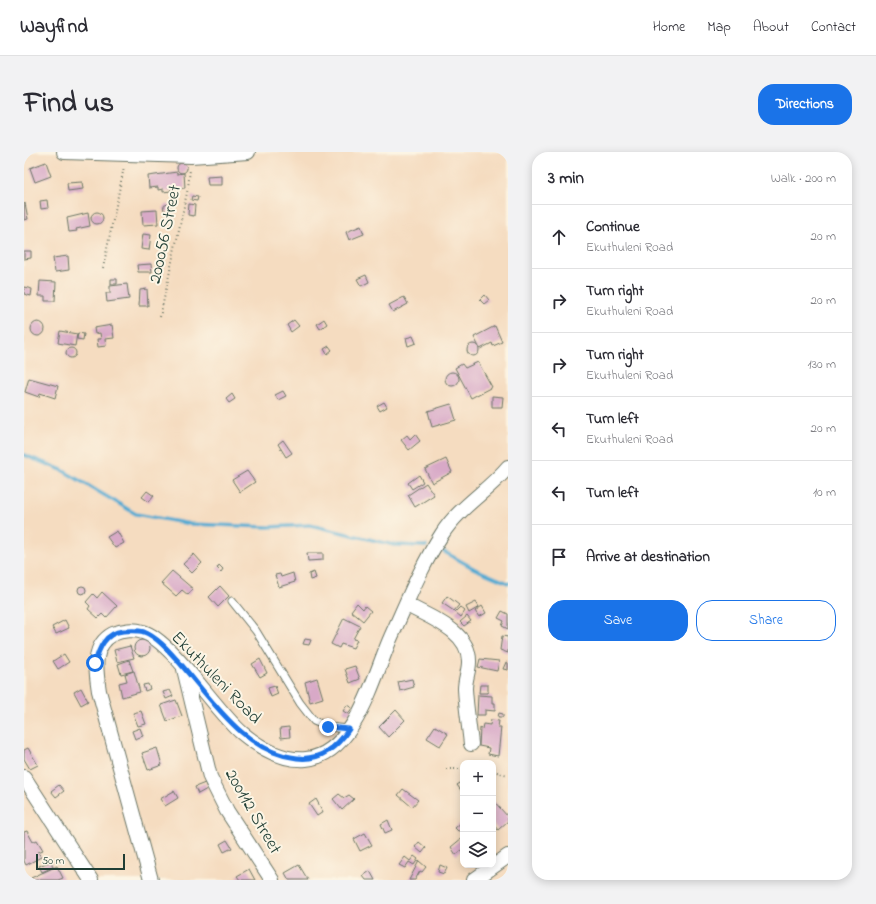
<!DOCTYPE html>
<meta charset="utf-8">
<style>
:root{--surface:#fff;--page:#f2f2f3;--text:#2b2b33;--muted:#7c7c81;--line:#e1e1e2;--accent:#1a73e8}
body{margin:0;font-family:"Indie Flower",sans-serif;background:var(--page);color:var(--text)}
.controls{position:absolute;right:12px;bottom:12px;display:grid;overflow:hidden;border-radius:8px;box-shadow:0 2px 10px #0003}
.controls button{width:36px;height:36px;display:grid;place-items:center;padding:0;border:0;border-bottom:1px solid var(--line);background:var(--surface);color:var(--text);font:20px sans-serif}
.scale{position:absolute;left:12px;bottom:10px;width:89px;box-sizing:border-box;padding-left:4px;border:2px solid #1f3d34;border-top:0;font-size:11px;line-height:14px;white-space:nowrap;color:#1f3d34;-webkit-text-stroke:3px #fcf5e5;paint-order:stroke}
.stop{position:absolute;width:12px;height:12px;margin:-9px;border:3px solid #1a73e8;border-radius:50%;background:#fff}
.stop.end{background:#1a73e8;border-color:#fff;box-shadow:0 1px 4px #0008}
.list{margin:0;padding:0;list-style:none}
h2{display:flex;justify-content:space-between;align-items:center;height:52px;margin:0;padding:0 16px;font-size:17px}
h2 small{font-size:13px;font-weight:400;color:var(--muted)}
.list li{display:grid;grid-template-columns:26px 1fr auto;gap:12px;align-items:center;box-sizing:border-box;height:64px;padding:0 16px;border-top:1px solid var(--line)}
.list b{display:block;font-size:15px;white-space:nowrap}
.list p{margin:0;font-size:13px;white-space:nowrap;color:var(--muted)}
.list em{font-size:13px;font-style:normal;color:var(--muted)}
.actions{display:flex;gap:8px;padding:12px 16px}
.actions a{flex:1;padding:9px 0;border:1px solid var(--accent);border-radius:16px;text-align:center;font-size:14px;color:var(--accent)}
.actions .main{background:var(--accent);color:#fff}
.icon{flex:none;width:22px;height:22px;fill:none;stroke:currentColor;stroke-width:2;stroke-linecap:round;stroke-linejoin:round}
.map{position:relative;flex:none;width:484px;height:728px;overflow:hidden;border-radius:16px}
header{display:flex;align-items:center;gap:24px;box-sizing:border-box;height:56px;padding:0 20px;background:var(--surface);border-bottom:1px solid var(--line)}
header strong{font-size:19px}
nav{display:flex;gap:22px;margin-inline-start:auto;font-size:14px}
.intro{display:flex;align-items:center;justify-content:space-between;box-sizing:border-box;height:96px;padding:0 24px}
h1{margin:0;font-size:28px}
.button{padding:10px 18px;border-radius:16px;background:var(--accent);color:#fff;font-size:14px;font-weight:700}
main{display:flex;gap:24px;padding:0 24px}
aside{flex:1;background:var(--surface);border-radius:16px;box-shadow:0 2px 10px #0003}
.map>svg:first-child{display:block}
</style>
<header>
<strong>Wayfind</strong>
<nav><a>Home</a><a>Map</a><a>About</a><a>Contact</a></nav>
</header>
<div class="intro"><h1>Find us</h1><a class="button">Directions</a></div>
<main>
<div class="map">
<svg width="484" height="728" viewBox="0 0 484 728">
<rect width="100%" height="100%" fill="#fcf5e5"/>
<filter id="ink" filterUnits="userSpaceOnUse"><feTurbulence type="fractalNoise" baseFrequency=".025" numOctaves="2"/><feDisplacementMap in="SourceGraphic" scale="8" xChannelSelector="R" yChannelSelector="G"/><feConvolveMatrix kernelMatrix="1 2 1 2 8 2 1 2 1" color-interpolation-filters="sRGB"/></filter>
<filter id="wash" filterUnits="userSpaceOnUse"><feTurbulence type="fractalNoise" baseFrequency=".012" numOctaves="4" result="noise"/><feDisplacementMap in="SourceGraphic" scale="16" xChannelSelector="R" yChannelSelector="G"/><feGaussianBlur stdDeviation="0.9" result="paint"/><feColorMatrix in="noise" values="0 0 0 0 0 0 0 0 0 0 0 0 0 0 0 0 0 1.4 0 .05"/><feComposite in="paint" operator="in"/></filter>
<g filter="url(#wash)">
<rect width="100%" height="100%" fill="#f5dcc0"/>
<g fill="none" stroke-linecap="round" stroke-linejoin="round">
<path stroke="#56abd2" stroke-width="3.5" d="M 0,303 L 38,318 L 112,362 L 166,372 L 244,375 L 286,373 L 370,393 L 402,394
M 417,398 L 451,417 L 484,431"/>
</g>
<g id="blocks">
<path fill="#d8a9c7" d="M 22,10 L 27,24 L 11,30 L 6,16 Z
M153 16a5 5 0 1 1 10 0a5 5 0 1 1-10 0Z
M 153,20 L 153,22 L 160,21 L 161,36 L 147,37 L 147,39 L 139,40 L 139,37 L 134,38 L 134,35 L 125,36 L 124,24 Z
M 198,24 L 198,33 L 184,33 L 183,25 Z
M 58,30 L 59,37 L 44,39 L 43,31 Z
M 168,44 L 174,45 L 173,49 L 167,48 Z
M 23,48 L 24,56 L 17,57 L 16,49 Z
M 1,51 L 4,67 L 0,68 L 0,52 Z
M 165,52 L 171,53 L 170,64 L 164,63 Z
M139.5 56a3.5 3.5 0 1 1 7 0a3.5 3.5 0 1 1-7 0Z
M 133,58 L 134,72 L 119,73 L 118,59 Z
M67 66a6 6 0 1 1 12 0a6 6 0 1 1-12 0Z
M 64,61 L 66,74 L 52,77 L 53,79 L 45,80 L 43,66 Z
M 337,74 L 340,82 L 325,88 L 322,80 Z
M 119,82 L 127,83 L 125,98 L 117,97 Z
M 0,99 L 7,99 L 7,106 L 0,107 Z
M 44,104 L 45,118 L 31,120 L 29,106 Z
M 127,112 L 128,120 L 114,120 L 113,113 Z
M 342,123 L 345,130 L 337,134 L 333,127 Z
M 87,127 L 93,127 L 93,132 L 87,132 Z
M 16,129 L 32,130 L 31,149 L 21,149 L 21,144 L 15,144 Z
M 103,132 L 105,147 L 83,150 L 82,141 L 86,141 L 86,134 Z
M 0,135 L 8,137 L 7,144 L 0,142 Z
M 123,137 L 124,154 L 115,154 L 116,138 Z
M 461,143 L 465,148 L 460,152 L 456,148 Z
M 380,145 L 384,152 L 369,160 L 365,153 Z
M 300,167 L 303,172 L 296,177 L 293,172 Z
M 270,168 L 275,174 L 267,180 L 263,173 Z
M7 177a7 7 0 1 1 14 0a7 7 0 1 1-14 0Z
M 88,173 L 90,186 L 81,187 L 82,194 L 74,195 L 73,187 L 77,187 L 76,181 L 71,182 L 70,176 Z
M 471,174 L 478,190 L 469,194 L 468,191 L 456,197 L 450,185 Z
M 36,179 L 53,182 L 51,194 L 34,191 Z
M 54,181 L 60,182 L 59,188 L 53,187 Z
M 389,184 L 392,191 L 384,194 L 382,186 Z
M443 198a6 6 0 1 1 12 0a6 6 0 1 1-12 0Z
M 305,194 L 308,198 L 303,202 L 300,197 Z
M42 201a5 5 0 1 1 10 0a5 5 0 1 1-10 0Z
M 454,210 L 468,235 L 447,246 L 431,216 L 438,212 L 441,216 Z
M421 227a7 7 0 1 1 14 0a7 7 0 1 1-14 0Z
M 5,226 L 34,234 L 31,246 L 16,241 L 15,245 L 1,240 Z
M 259,239 L 262,244 L 254,248 L 251,243 Z
M 208,242 L 211,247 L 205,251 L 202,247 Z
M 468,244 L 479,245 L 478,255 L 468,255 Z
M 360,250 L 363,255 L 356,259 L 353,254 Z
M 427,252 L 432,268 L 408,275 L 404,259 Z
M 391,282 L 396,289 L 385,298 L 377,288 L 383,283 L 386,287 Z
M 259,288 L 268,301 L 262,305 L 254,292 Z
M 422,307 L 428,320 L 408,331 L 401,317 Z
M 223,319 L 231,330 L 216,340 L 208,328 Z
M 395,323 L 399,330 L 388,337 L 384,331 Z
M 402,331 L 410,343 L 391,355 L 384,343 Z
M 123,339 L 130,344 L 125,350 L 118,345 Z
M 93,379 L 100,391 L 91,396 L 83,385 Z
M 283,401 L 299,401 L 299,408 L 284,409 Z
M 170,402 L 178,411 L 168,421 L 159,412 Z
M 195,413 L 199,417 L 197,420 L 193,416 Z
M 148,419 L 169,437 L 164,443 L 158,438 L 152,444 L 137,431 Z
M 290,420 L 292,426 L 286,428 L 285,422 Z
M 269,421 L 271,430 L 255,435 L 251,423 L 256,422 L 257,425 Z
M54 438a4 4 0 1 1 8 0a4 4 0 1 1-8 0Z
M 196,434 L 205,444 L 194,455 L 185,445 Z
M 78,440 L 93,454 L 82,466 L 78,462 L 74,466 L 64,457 L 66,454 L 62,450 L 69,442 L 73,446 Z
M 423,444 L 435,453 L 430,459 L 418,451 Z
M 452,450 L 455,455 L 445,461 L 442,455 Z
M 333,451 L 339,457 L 341,454 L 347,459 L 339,469 L 327,459 Z
M 458,454 L 462,461 L 455,465 L 451,459 Z
M 436,455 L 441,459 L 437,465 L 431,460 Z
M 478,459 L 484,462 L 484,477 L 478,474 L 480,469 L 474,466 Z
M 443,464 L 447,469 L 440,474 L 436,470 Z
M 320,466 L 336,474 L 329,487 L 333,488 L 329,496 L 317,492 L 315,496 L 307,492 Z
M 41,468 L 45,476 L 32,482 L 28,475 Z
M 478,484 L 484,485 L 484,501 L 476,498 Z
M 281,487 L 287,488 L 285,493 L 279,492 Z
M110 496a8 8 0 1 1 16 0a8 8 0 1 1-16 0Z
M 106,494 L 110,506 L 93,510 L 90,498 Z
M 40,502 L 45,510 L 34,517 L 29,509 Z
M 236,507 L 243,521 L 236,525 L 228,512 Z
M 456,507 L 475,509 L 473,519 L 454,515 Z
M 105,508 L 109,519 L 97,522 L 94,512 Z
M 482,510 L 484,511 L 484,518 L 479,517 Z
M 331,514 L 336,527 L 326,531 L 321,517 Z
M 110,519 L 116,540 L 98,545 L 95,531 L 103,529 L 101,522 Z
M 293,526 L 299,546 L 286,550 L 281,530 Z
M 388,527 L 390,535 L 376,539 L 374,530 Z
M 124,532 L 126,537 L 121,539 L 119,533 Z
M 456,533 L 464,533 L 464,541 L 455,541 Z
M 251,534 L 254,542 L 247,545 L 244,536 Z
M 57,536 L 64,549 L 57,553 L 50,540 Z
M 146,538 L 149,544 L 142,547 L 139,540 Z
M 454,543 L 468,544 L 468,551 L 471,551 L 471,559 L 461,558 L 461,563 L 453,563 Z
M 152,548 L 158,564 L 143,569 L 137,553 Z
M 323,553 L 328,556 L 324,562 L 319,559 Z
M 372,558 L 381,568 L 364,585 L 355,575 Z
M 117,559 L 122,572 L 114,574 L 109,561 Z
M 475,561 L 479,562 L 479,565 L 474,565 Z
M 467,568 L 475,569 L 474,575 L 477,575 L 474,604 L 464,602 L 465,596 L 455,594 L 456,576 L 458,577 L 459,572 L 466,573 Z
M 411,574 L 424,582 L 416,594 L 403,586 Z
M 265,575 L 266,585 L 257,586 L 256,576 Z
M 116,576 L 119,584 L 111,587 L 108,579 Z
M 4,596 L 14,613 L 6,617 L 0,607 L 0,598 Z
M 133,596 L 138,613 L 124,618 L 118,601 Z
M 439,629 L 439,641 L 433,633 Z
M 181,631 L 183,637 L 174,642 L 171,635 Z
M 35,633 L 40,639 L 32,645 L 27,639 Z
M 379,637 L 394,648 L 388,655 L 374,643 Z
M 150,639 L 154,646 L 141,654 L 136,647 Z
M 315,642 L 320,646 L 325,643 L 330,647 L 318,658 L 309,647 Z
M 292,647 L 299,660 L 293,664 L 285,652 Z
M 469,648 L 484,665 L 484,669 L 474,678 L 469,672 Z
M 364,668 L 368,678 L 361,681 L 357,672 Z
M 439,669 L 439,678 L 434,679 L 431,676 Z
M 3,679 L 9,690 L 13,688 L 19,698 L 14,700 L 17,705 L 2,713 L 0,709 L 0,680 Z
M 341,681 L 348,693 L 336,699 L 330,687 Z
M 438,686 L 439,697 L 432,703 L 427,695 Z
M 203,688 L 208,696 L 200,700 L 196,692 Z
M 395,690 L 402,696 L 398,701 L 391,695 Z
M 390,704 L 394,707 L 390,713 L 385,710 L 381,716 L 375,713 L 381,705 L 386,709 Z
M 27,709 L 29,715 L 18,720 L 15,714 Z
M 395,709 L 402,715 L 398,720 L 396,719 L 391,728 L 385,728 Z
M 275,713 L 284,728 L 265,728 L 261,721 Z
M 416,713 L 423,716 L 420,722 L 414,720 Z
M 33,714 L 39,726 L 34,728 L 8,728 L 7,726 Z
M 225,717 L 231,728 L 216,728 L 213,724 Z
M 346,719 L 351,728 L 342,728 L 339,724 Z"/>
</g>
</g>
<g filter="url(#ink)">
<use href="#blocks" fill-opacity="0" stroke="#6a7565" stroke-width="1"/>
<g fill="none" stroke-linecap="round" stroke-linejoin="round">
<defs>
<path id="lane" d="M 208,449 L 232,479 L 276,551 L 290,569 L 304,575 L 325,577"/>
<path id="street" d="M 40,0 L 167,4 L 224,0
M 383,453 C 405,465 446,479 445,510 C 445,519 441,527 441,537 C 442,555 445,573 447,592
M 160,517 L 186,625 L 203,659 L 248,728
M 0,625 L 67,728
M 127,728 L 75,539 C 72,519 67,494 89,482 C 98,478 110,477 119,480 C 147,488 192,559 218,581 C 235,595 259,609 282,607 C 332,602 350,523 367,485 C 383,450 397,414 418,382 C 435,355 464,339 484,315
M 450,728 L 484,704"/>
</defs>
<use href="#lane" stroke="#6a7565" stroke-width="9"/>
<use href="#street" stroke="#6a7565" stroke-width="16"/>
<path stroke="#6a7565" stroke-width="2" stroke-dasharray="1 3" stroke-linecap="butt" d="M 79,116 L 100,15
M 136,165 L 164,36 L 166,17
M 422,617 L 439,617
M 469,619 L 484,623"/>
<use href="#lane" stroke="#fff" stroke-width="7"/>
<use href="#street" stroke="#fff" stroke-width="14"/>
</g>
</g>
<g fill="none" stroke-linecap="round" stroke-linejoin="round" filter="url(#ink)">
<path stroke="#1a73e8" stroke-width="5" d="M 71,511 C 75,496 81,481 99,479 C 106,479 113,478 120,480 C 133,485 145,499 154,509 C 188,547 219,600 273,606 C 296,609 313,595 325,577 L 304,575"/>
</g>
<g text-anchor="middle" stroke-width="4" stroke-linejoin="round" paint-order="stroke">
<g font-size="18" fill="#1f3d34" stroke="#fcf5e5">
<text transform="translate(140 82) rotate(-78)" y="6">200056 Street</text>
<text transform="translate(193 525) rotate(46)" y="6">Ekuthuleni Road</text>
<text transform="translate(230 659) rotate(60)" y="6">200112 Street</text>
</g>
</g>
</svg>
<div class="controls">
<button>+</button>
<button>−</button>
<button><svg class="icon" aria-label="layers" viewBox="0 0 24 24"><path d="M12 4l9 5-9 5-9-5zM3 14l9 5 9-5"/></svg></button>
</div>
<div class="scale">50 m</div>
<div class="stop" style="left:71px;top:511px"></div>
<div class="stop end" style="left:304px;top:575px"></div>
</div>
<aside>
<h2>3 min<small>Walk · 200 m</small></h2>
<ul class="list">
<li><svg class="icon" aria-label="ahead" viewBox="0 0 24 24"><path d="M12 20V5M6 11l6-6 6 6"/></svg><div><b>Continue</b><p>Ekuthuleni Road</p></div><em>20 m</em></li>
<li><svg class="icon" aria-label="right" viewBox="0 0 24 24"><path d="M7 20v-9h11M14 6l5 5-5 5"/></svg><div><b>Turn right</b><p>Ekuthuleni Road</p></div><em>20 m</em></li>
<li><svg class="icon" aria-label="right" viewBox="0 0 24 24"><path d="M7 20v-9h11M14 6l5 5-5 5"/></svg><div><b>Turn right</b><p>Ekuthuleni Road</p></div><em>130 m</em></li>
<li><svg class="icon" aria-label="left" viewBox="0 0 24 24"><path d="M17 20v-9H6M10 6l-5 5 5 5"/></svg><div><b>Turn left</b><p>Ekuthuleni Road</p></div><em>20 m</em></li>
<li><svg class="icon" aria-label="left" viewBox="0 0 24 24"><path d="M17 20v-9H6M10 6l-5 5 5 5"/></svg><div><b>Turn left</b></div><em>10 m</em></li>
<li><svg class="icon" aria-label="arrive" viewBox="0 0 24 24"><path d="M6 21V4h12l-3 4 3 4H6"/></svg><div><b>Arrive at destination</b></div></li>
</ul>
<div class="actions"><a class="main">Save</a><a>Share</a></div>
</aside>
</main>
